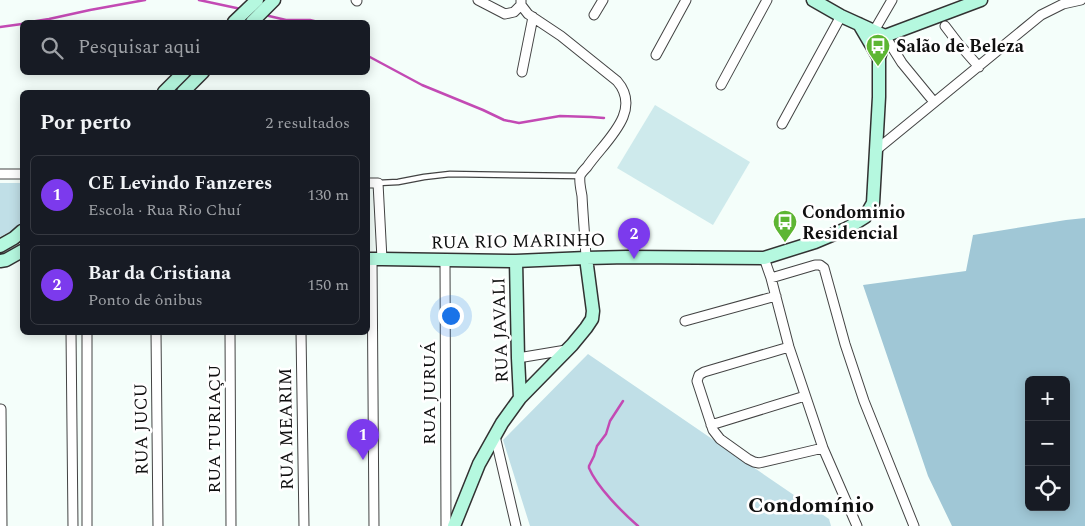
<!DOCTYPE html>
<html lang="pt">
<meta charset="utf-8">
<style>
:root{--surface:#171b24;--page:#20242c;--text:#f1f3f6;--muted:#9ea1a6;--line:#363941;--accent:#7c3aed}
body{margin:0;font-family:Spectral,serif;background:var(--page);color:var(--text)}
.controls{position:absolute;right:15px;bottom:15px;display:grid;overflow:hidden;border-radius:8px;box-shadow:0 2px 12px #0003}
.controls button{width:45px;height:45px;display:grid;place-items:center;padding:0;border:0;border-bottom:1px solid var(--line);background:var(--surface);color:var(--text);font:25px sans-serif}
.you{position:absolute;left:450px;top:315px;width:18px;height:18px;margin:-12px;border:4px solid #fff;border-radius:50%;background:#1a73e8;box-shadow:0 0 0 8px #1a73e833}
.badge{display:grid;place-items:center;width:32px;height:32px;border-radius:50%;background:var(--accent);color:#fff;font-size:16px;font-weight:700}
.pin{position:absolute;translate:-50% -41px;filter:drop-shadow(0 1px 2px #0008)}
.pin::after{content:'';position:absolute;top:26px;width:18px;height:15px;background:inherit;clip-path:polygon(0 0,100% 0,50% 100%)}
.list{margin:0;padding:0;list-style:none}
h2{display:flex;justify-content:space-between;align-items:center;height:65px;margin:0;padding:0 20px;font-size:21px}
h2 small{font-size:16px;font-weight:400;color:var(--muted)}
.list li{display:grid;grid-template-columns:32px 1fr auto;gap:15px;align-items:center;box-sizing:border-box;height:80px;margin:0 10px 10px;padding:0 10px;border:1px solid var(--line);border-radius:8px}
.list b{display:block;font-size:19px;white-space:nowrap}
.list p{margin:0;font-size:16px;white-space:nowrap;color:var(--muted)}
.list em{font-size:16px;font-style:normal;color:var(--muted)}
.icon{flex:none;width:28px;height:28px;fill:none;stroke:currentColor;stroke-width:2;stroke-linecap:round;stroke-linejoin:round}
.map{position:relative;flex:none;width:1085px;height:526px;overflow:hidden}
.search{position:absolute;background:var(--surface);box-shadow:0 2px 12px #0003;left:20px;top:20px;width:350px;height:55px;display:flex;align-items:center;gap:12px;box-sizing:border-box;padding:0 18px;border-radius:8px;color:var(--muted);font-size:19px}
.panel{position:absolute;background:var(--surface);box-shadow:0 2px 12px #0003;left:20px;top:90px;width:350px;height:245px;border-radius:8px}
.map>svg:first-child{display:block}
</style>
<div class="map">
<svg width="1085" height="526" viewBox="0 0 1085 526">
<rect width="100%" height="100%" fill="#f4fefa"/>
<path fill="#c0dfe7" d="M 0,183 L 22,183 L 22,225 L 0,237 Z
M 588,354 L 829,519 L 831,526 L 530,526 L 503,440 Z"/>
<path fill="#a0c7d6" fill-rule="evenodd" d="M 1085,218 L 1085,526 L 952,526 L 928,476 L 863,285 L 966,271 L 973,235 L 1066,220 ZM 1029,380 L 1066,380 L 1066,507 L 1029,507 Z"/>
<path fill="#ceeaec" d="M 655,105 L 750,162 L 713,225 L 617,168 Z"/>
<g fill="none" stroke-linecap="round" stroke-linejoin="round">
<path stroke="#c34ab4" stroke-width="2.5" d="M 199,0 L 241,9
M 269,16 L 286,20 L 310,20 L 318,22
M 30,22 L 49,19 L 90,10 L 145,0
M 0,27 L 22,24
M 368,56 L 422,85 L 483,110 L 504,120 L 519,123 L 560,116 L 591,117 L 604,118
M 623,401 L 610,421 L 606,434 L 597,446 L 594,456 L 589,466 L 589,468 C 597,487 622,512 638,526"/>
<defs>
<path id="lane" d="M 378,183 L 398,182 L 424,177 L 450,174 L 580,176"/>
<path id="street" d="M 356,0 L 357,1
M 478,0 L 505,14 L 514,12 L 521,5
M 521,0 L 521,5 L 528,14 L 561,36 L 617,81 C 644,112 603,143 587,167 C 585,169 581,173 580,176 C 579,182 581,190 582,196 C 583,216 585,237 586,258
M 594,15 L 603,0
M 945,26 L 958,43 L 979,67
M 874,31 L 892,0
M 885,36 L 902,63 L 934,102
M 656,55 L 686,0
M 522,72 L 533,17
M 721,85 L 767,0
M 782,124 L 841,16
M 875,151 L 1041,15 L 1063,4 L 1081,0
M 0,174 L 22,174
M 368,183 L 378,183 L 382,259
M 764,258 L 771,278 L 789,347 L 823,448 L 857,526
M 372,259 L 374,526
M 445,260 L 446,526
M 771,278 L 815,265 L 820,265 L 824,268 L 845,344 L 864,401 L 914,526
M 685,321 L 776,296
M 71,332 L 73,526
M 156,332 L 158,526
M 230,332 L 231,526
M 301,332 L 304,526
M 789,347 L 704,372 L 699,375 L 697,381 L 713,430 L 720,439 L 748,459 L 754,462 L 759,463 L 823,448
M 518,358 L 566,350
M 1,409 L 2,526
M 711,425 L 805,396
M 495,436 L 516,526
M 87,526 L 87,332"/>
<path id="secondary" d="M 813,0 L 841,16 L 885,36 L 981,0
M 234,22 L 257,0
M 252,22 L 274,0
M 859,24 L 879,58
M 164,92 L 184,72
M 183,92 L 203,72
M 0,246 L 14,238 L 22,231
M 368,259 L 382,259 L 516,261 L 586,258 L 627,257 L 764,258 L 815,242 L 846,229 L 865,217 L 873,203 L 879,97 L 879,58 L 885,36
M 0,261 L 6,260 L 22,251
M 516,261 L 518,358 L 520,398
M 454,526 L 479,464 L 502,423 L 520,398 L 572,345 L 586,328 L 592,319 L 593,311 L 586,258"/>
</defs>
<use href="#lane" stroke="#434343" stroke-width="7"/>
<use href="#street" stroke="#434343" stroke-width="11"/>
<use href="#secondary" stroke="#323232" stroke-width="15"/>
<use href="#lane" stroke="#fff" stroke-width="4.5"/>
<use href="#street" stroke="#fff" stroke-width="9"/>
<use href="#secondary" stroke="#b5f8df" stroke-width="12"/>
</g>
<defs>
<symbol id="bus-pin" viewBox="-11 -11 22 30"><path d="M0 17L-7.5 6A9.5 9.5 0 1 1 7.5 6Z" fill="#5db633" stroke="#fff"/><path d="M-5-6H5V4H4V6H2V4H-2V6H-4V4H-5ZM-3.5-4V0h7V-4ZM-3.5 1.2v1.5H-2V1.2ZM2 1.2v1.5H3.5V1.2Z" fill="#fff"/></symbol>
</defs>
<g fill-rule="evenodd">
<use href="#bus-pin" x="864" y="32" width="28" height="38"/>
<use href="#bus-pin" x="771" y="208" width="28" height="38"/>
</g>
<g text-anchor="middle" stroke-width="5" stroke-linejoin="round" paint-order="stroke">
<g font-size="18" font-weight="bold" fill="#101010" stroke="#fff" text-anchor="start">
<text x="896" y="52">Salão de Beleza</text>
<text x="802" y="218">Condominio<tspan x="802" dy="21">Residencial</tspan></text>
</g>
<g font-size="18" fill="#101010" stroke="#fff">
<text transform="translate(518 241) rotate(-1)" y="6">RUA RIO MARINHO</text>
<text transform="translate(500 330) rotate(-92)" y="6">RUA JAVALI</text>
<text transform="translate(429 393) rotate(-90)" y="6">RUA JURUÁ</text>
<text transform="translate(141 429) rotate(-91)" y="6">RUA JUCU</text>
<text transform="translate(214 429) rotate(-90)" y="6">RUA TURIAÇU</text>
<text transform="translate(286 429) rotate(-91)" y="6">RUA MEARIM</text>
</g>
<g font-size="22" font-weight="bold" fill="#101010" stroke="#fff">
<text x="811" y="512">Condomínio</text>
</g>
</g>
</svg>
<div class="controls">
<button>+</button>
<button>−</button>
<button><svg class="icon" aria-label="locate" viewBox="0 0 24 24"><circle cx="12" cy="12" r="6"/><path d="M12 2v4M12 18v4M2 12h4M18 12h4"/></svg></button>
</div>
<div class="you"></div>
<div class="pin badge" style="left:363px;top:460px">1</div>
<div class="pin badge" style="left:634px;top:259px">2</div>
<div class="search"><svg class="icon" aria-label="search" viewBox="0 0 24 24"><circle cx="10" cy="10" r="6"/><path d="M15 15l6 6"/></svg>Pesquisar aqui</div>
<section class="panel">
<h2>Por perto<small>2 resultados</small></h2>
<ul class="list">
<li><span class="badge">1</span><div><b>CE Levindo Fanzeres</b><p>Escola · Rua Rio Chuí</p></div><em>130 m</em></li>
<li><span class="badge">2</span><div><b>Bar da Cristiana</b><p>Ponto de ônibus</p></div><em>150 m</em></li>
</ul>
</section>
</div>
